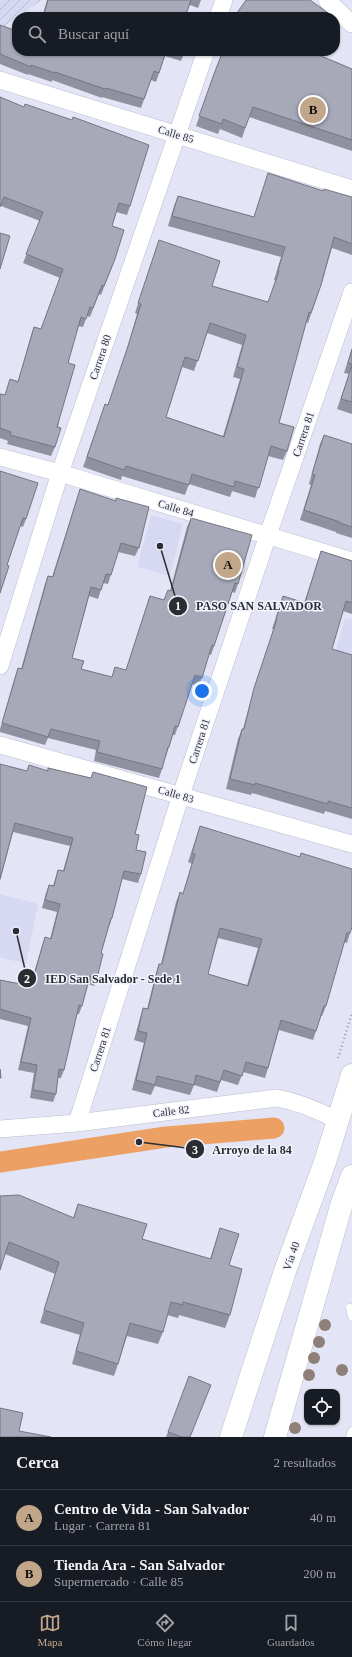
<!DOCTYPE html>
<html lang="es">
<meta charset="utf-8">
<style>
:root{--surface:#171b24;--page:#242831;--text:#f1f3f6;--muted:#9ea1a6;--line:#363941;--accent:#c1a68a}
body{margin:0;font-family:Georgia,serif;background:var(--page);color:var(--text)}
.controls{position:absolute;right:12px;bottom:12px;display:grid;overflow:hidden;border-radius:8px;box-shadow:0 1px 3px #0004}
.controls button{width:36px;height:36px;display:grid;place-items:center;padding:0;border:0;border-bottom:1px solid var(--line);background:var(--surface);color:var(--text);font:20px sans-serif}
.you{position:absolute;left:202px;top:691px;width:14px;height:14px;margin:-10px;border:3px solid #fff;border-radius:50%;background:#1a73e8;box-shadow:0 0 0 6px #1a73e833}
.badge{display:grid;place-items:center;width:26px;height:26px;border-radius:50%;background:var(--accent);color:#111;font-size:13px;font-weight:700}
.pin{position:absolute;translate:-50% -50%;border:2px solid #fff;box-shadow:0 1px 4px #0006}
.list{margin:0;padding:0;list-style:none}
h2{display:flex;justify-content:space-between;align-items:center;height:52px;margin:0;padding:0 16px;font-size:17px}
h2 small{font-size:13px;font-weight:400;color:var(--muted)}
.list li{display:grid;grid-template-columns:26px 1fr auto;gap:12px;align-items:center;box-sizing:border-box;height:56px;padding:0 16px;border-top:1px solid var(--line)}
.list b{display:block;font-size:15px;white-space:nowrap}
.list p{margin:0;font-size:13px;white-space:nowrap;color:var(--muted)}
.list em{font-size:13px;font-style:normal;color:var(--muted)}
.icon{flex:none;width:22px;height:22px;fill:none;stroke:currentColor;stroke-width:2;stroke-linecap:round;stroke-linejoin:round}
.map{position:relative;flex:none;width:352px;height:1437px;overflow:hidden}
.search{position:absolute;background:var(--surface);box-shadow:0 1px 3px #0004;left:12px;right:12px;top:12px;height:44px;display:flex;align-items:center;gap:10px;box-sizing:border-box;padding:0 14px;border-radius:16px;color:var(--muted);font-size:15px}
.sheet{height:164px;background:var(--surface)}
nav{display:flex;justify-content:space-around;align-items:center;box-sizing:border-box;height:56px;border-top:1px solid var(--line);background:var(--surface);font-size:11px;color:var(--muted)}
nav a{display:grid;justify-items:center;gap:2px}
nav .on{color:var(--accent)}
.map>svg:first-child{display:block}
</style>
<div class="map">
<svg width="352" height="1437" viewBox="0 0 352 1437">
<defs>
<pattern id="industrial-furrows" width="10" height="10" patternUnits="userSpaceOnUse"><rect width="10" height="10" fill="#d7d9f2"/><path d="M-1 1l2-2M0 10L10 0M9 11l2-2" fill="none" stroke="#b9bbd0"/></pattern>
</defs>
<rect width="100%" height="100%" fill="#e3e5f6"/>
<path fill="#d7d9f2" d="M 151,515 L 183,524 L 170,576 L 137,567 Z
M 345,618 L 352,620 L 352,661 L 334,656 Z
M 0,894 L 38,904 L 26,964 L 0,957 Z"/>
<path fill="url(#industrial-furrows)" d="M 0,0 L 42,0 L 0,29 Z"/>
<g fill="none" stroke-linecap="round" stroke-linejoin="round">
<path stroke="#eca063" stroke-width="21" d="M 0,1162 L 166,1137 L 274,1128"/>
<defs>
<path id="lane" d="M 350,1308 L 352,1316
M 350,1437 L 352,1431"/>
<path id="street" d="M 327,0 L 352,24
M 218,17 L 224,0
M 0,80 L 352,189
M 0,457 L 60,473 L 352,561
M 0,666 L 60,473 L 206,51
M 0,745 L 352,844
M 77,1123 L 181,795 L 268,535 L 352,292
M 0,1129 L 77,1123 L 277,1098 C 299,1102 318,1110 338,1121"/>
<path id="highway" d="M 231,1437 L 285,1271 L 325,1162 L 352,1075
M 275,1437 L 342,1203 L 352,1176"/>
</defs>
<use href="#lane" stroke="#bbbccd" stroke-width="9"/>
<use href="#street" stroke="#bbbccd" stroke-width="18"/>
<use href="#highway" stroke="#bbbccd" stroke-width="23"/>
<path stroke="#9c9daa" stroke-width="2.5" stroke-dasharray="1 3" stroke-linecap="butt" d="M 338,1058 L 352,1013"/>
<use href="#lane" stroke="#fff" stroke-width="8"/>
<use href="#street" stroke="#fff" stroke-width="17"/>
<use href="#highway" stroke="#fff" stroke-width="22"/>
</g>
<g fill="#8e7f78">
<circle cx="325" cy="1325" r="6"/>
<circle cx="319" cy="1342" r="6"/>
<circle cx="314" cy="1358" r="6"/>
<circle cx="342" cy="1370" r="6"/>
<circle cx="309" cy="1375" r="6"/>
<circle cx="295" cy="1428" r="6"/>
</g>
<path fill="#90919f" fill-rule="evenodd" d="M 47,0 L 201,0 L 198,8 L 190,5 L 185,17 L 42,17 Z
M 0,25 L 17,51 L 185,51 L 181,61 L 165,56 L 156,82 L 151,80 L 141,108 L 102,97 L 102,98 L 52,80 L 52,82 L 28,74 L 28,75 L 0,64 Z
M 222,51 L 316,51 L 315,54 L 352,69 L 352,151 L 249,117 L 242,138 L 220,129 L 218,134 L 196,126 L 214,74 L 222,53 L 221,53 Z
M 0,97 L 130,206 L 127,215 L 116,212 L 112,226 L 112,267 L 101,295 L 99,294 L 90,317 L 87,316 L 83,327 L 78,326 L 68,363 L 55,447 L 51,456 L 7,444 L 8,441 L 0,438 L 0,394 L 5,395 L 10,379 L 18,381 L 31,336 L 34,327 L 41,329 L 60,278 L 23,263 L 40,221 L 1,206 Z
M 268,173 L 323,191 L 352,197 L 352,255 L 332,248 L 321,285 L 308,323 L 306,322 L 279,423 L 287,451 L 283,460 L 268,456 L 255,498 L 232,491 L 230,497 L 189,484 L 185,495 L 122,476 L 121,480 L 83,467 L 105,404 L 108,405 L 125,356 L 137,314 L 135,313 L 159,240 L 212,286 L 268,302 L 276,281 L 274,280 L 281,257 L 168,226 L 174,206 L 178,196 L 254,217 ZM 207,333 L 242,345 L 233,377 L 240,379 L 223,436 L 166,417 L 182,367 L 194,371 Z
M 352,348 L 352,414 L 337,409 L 349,374 L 344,373 Z
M 324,435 L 352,444 L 352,538 L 336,533 L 336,532 L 300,520 L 311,485 L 309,484 L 320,444 Z
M 0,471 L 26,519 L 23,527 L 20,526 L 7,565 Z
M 80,489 L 139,548 L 135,556 L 118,552 L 108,584 L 103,583 L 98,599 L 89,596 L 72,658 L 81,669 L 112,677 L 115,667 L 126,670 L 150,596 L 164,600 L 168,590 L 170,591 L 187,527 L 191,518 L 238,584 L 235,593 L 232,592 L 211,655 L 209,654 L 199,686 L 192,684 L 175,735 L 173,735 L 166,756 L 165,756 L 162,769 L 159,778 L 94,761 L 96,750 L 48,738 L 45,745 L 0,732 L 0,729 L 15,677 L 18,668 L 21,669 L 45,584 L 48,576 L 52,577 Z
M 321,551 L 352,561 L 352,614 L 343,611 L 332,649 L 352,655 L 352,819 L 325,811 L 324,814 L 252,793 L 251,795 L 226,789 L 238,739 L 242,729 L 243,729 L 251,699 L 274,629 L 272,629 L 283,596 L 304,603 Z
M 0,764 L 27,771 L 47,771 L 48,768 L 91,778 L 93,772 L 135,834 L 136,850 L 141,874 L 138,883 L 122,879 L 112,918 L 109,927 L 109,926 L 101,953 L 97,978 L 94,986 L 88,984 L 82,1006 L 79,1014 L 77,1014 L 64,1070 L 61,1078 L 58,1078 L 56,1094 L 53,1102 L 30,1098 L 34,1073 L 18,1070 L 28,1026 L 0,1019 L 0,980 L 30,986 L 42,946 L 45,937 L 50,939 L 57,912 L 42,908 L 46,893 L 49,885 L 53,886 L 58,870 L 63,871 L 70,846 L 13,832 L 0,881 Z
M 200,826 L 350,933 L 347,943 L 344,942 L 326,1006 L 322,1016 L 321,1016 L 313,1040 L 279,1030 L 268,1068 L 265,1078 L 243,1072 L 238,1085 L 221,1080 L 217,1092 L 194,1085 L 190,1095 L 155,1086 L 151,1095 L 132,1090 L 144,1043 L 134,1040 L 140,1018 L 143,1008 L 147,1009 L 156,973 L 159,964 L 161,964 L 176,902 L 180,892 L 183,893 L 192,864 L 188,862 ZM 218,938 L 258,948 L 247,985 L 208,974 Z
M 0,1196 L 73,1218 L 78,1204 L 142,1239 L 210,1259 L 220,1228 L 229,1265 L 230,1315 L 225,1328 L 179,1315 L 178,1318 L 167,1315 L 163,1332 L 158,1344 L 127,1336 L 118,1364 L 114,1376 L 72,1364 L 80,1335 L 40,1323 L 55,1274 L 5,1254 Z
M 168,1432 L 191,1437 L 166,1437 Z"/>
<path fill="#a7a9b9" stroke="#757682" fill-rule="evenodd" d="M 48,0 L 191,0 L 185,17 L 43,17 Z
M 246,0 L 310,0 L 328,13 L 325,17 L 235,17 L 237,13 Z
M 0,25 L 17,31 L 17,51 L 166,51 L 159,73 L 154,71 L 144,99 L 106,88 L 105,89 L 55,72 L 55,73 L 31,65 L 31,67 L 0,54 Z
M 179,51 L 185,51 L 184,53 Z
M 223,51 L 315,51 L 314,53 L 352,69 L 352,140 L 253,107 L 245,128 L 223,119 L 222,124 L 199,116 L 214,74 Z
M 0,97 L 24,107 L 25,104 L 72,120 L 73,117 L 149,145 L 130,206 L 119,203 L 112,226 L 124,230 L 115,259 L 104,286 L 102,285 L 93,308 L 90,307 L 86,319 L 81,317 L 68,363 L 75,365 L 57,427 L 61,428 L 55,447 L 10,435 L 11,432 L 0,428 L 0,394 L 5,395 L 10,379 L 18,382 L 34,327 L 41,329 L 63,269 L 26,254 L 43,212 L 4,197 L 0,207 Z
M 268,173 L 323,191 L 324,189 L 352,197 L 352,244 L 334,237 L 321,285 L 311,313 L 309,312 L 279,423 L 294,427 L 287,451 L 271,446 L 259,488 L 235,481 L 234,487 L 192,474 L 189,485 L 126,466 L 124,470 L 87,457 L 105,404 L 108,405 L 128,346 L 141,304 L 138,303 L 159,240 L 220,261 L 212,286 L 268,302 L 279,271 L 278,270 L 285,247 L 172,216 L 178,196 L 254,217 ZM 210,323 L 246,335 L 237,367 L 244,369 L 224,437 L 166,417 L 185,357 L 198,361 Z
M 0,233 L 10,236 L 0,269 Z
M 352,349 L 352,364 L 348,363 Z
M 352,365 L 352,402 L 341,399 Z
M 324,435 L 352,444 L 352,527 L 340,523 L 340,522 L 304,510 L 315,475 L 312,474 Z
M 0,471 L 38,483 L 26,519 L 23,518 L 7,565 L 9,566 L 0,593 Z
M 80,489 L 116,501 L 116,498 L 149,507 L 139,548 L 121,543 L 111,575 L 106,574 L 101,590 L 91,587 L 72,658 L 84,661 L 81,669 L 112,677 L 115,667 L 126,670 L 150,596 L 164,600 L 168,590 L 171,591 L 191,518 L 252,535 L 238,584 L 235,583 L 214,646 L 212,645 L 202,678 L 195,675 L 178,727 L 175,726 L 169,747 L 168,747 L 162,769 L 97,752 L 100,741 L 51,729 L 48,737 L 2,723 L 18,668 L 22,669 L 48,576 L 53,577 Z
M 321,551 L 352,561 L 352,603 L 346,601 L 332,649 L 352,655 L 352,808 L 328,801 L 328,804 L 255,783 L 255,785 L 230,779 L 242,729 L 244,729 L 254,688 L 277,619 L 276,619 L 283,596 L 305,603 Z
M 0,764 L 27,771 L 29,765 L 48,771 L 48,768 L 91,778 L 93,772 L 147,787 L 135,834 L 139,835 L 136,850 L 146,852 L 141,874 L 124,871 L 112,918 L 111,918 L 101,953 L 103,954 L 97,978 L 90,976 L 82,1006 L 79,1005 L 64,1070 L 59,1069 L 56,1094 L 33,1090 L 37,1065 L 21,1062 L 31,1018 L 0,1009 L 0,980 L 31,986 L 45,937 L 51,939 L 60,904 L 45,900 L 49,885 L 54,886 L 58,870 L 64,871 L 73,838 L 15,823 L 0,879 Z
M 200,826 L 300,857 L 301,853 L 352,869 L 352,927 L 350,933 L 347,933 L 326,1006 L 324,1006 L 316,1031 L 281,1020 L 268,1068 L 246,1062 L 242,1076 L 224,1070 L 220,1082 L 196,1075 L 194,1085 L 157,1076 L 155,1085 L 136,1080 L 147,1033 L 138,1031 L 143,1008 L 148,1009 L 159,964 L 162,964 L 180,892 L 183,894 L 195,854 L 192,853 ZM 220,928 L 262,939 L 248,986 L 208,974 Z
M 0,1069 L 1,1078 L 0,1078 Z
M 19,1195 L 74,1218 L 78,1204 L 147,1224 L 142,1239 L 211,1259 L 220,1228 L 239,1234 L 229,1265 L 242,1269 L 230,1315 L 183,1302 L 183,1305 L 171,1302 L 163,1332 L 130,1323 L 118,1364 L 76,1351 L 84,1323 L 44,1310 L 59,1262 L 9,1242 L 0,1270 L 0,1196 Z
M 189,1376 L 211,1385 L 190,1437 L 182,1437 L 168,1432 Z
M 0,1408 L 23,1413 L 19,1431 L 51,1437 L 0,1437 Z"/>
<g text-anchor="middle" stroke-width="3" stroke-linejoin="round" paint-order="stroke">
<g font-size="11" fill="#2c2d33" stroke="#f2f3fd">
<text transform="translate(176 134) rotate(17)" y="4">Calle 85</text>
<text transform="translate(100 357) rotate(-71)" y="4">Carrera 80</text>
<text transform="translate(303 434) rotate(-71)" y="4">Carrera 81</text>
<text transform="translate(176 508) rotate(17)" y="4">Calle 84</text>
<text transform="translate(199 741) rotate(-72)" y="4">Carrera 81</text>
<text transform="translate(176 794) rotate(16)" y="4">Calle 83</text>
<text transform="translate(100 1049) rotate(-72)" y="4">Carrera 81</text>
<text transform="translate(171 1111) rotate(-7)" y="4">Calle 82</text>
<text transform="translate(291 1256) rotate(-70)" y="4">Vía 40</text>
</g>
</g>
<path fill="none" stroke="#2c2d33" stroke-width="1.5" d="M160 546L178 606M16 931L27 978M139 1142L195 1149"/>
<g fill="#2c2d33" stroke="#f2f3fd" stroke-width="1.5">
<circle cx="160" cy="546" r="4"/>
<circle cx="16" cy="931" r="4"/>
<circle cx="139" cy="1142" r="4"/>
<circle cx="178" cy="606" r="10"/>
<circle cx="27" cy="978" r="10"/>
<circle cx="195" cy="1149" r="10"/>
</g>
<g font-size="12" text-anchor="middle" font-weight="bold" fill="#fff">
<text x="178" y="610">1</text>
<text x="27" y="983">2</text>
<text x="195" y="1154">3</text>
</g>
<g font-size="12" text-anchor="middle" font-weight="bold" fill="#2c2d33" stroke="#f2f3fd" stroke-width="3" stroke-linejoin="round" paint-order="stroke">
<text x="259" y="610">PASO SAN SALVADOR</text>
<text x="113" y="983">IED San Salvador - Sede 1</text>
<text x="252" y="1154">Arroyo de la 84</text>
</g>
</svg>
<div class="controls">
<button><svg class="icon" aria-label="locate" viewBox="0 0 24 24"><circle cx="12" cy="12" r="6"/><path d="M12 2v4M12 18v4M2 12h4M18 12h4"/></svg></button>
</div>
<div class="you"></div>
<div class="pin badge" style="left:228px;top:565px">A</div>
<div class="pin badge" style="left:313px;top:110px">B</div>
<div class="search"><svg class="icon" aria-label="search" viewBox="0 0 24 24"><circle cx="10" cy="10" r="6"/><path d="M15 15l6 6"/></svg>Buscar aquí</div>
</div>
<section class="sheet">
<h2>Cerca<small>2 resultados</small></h2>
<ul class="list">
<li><span class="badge">A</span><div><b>Centro de Vida - San Salvador</b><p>Lugar · Carrera 81</p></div><em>40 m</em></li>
<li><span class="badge">B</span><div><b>Tienda Ara - San Salvador</b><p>Supermercado · Calle 85</p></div><em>200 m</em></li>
</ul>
</section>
<nav>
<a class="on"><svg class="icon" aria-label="map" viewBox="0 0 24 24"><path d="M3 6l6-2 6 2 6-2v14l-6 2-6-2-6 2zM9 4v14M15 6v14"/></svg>Mapa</a>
<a><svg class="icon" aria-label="directions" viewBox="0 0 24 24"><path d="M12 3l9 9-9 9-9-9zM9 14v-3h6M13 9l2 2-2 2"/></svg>Cómo llegar</a>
<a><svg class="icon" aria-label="saved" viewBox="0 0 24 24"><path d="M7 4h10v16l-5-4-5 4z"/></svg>Guardados</a>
</nav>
